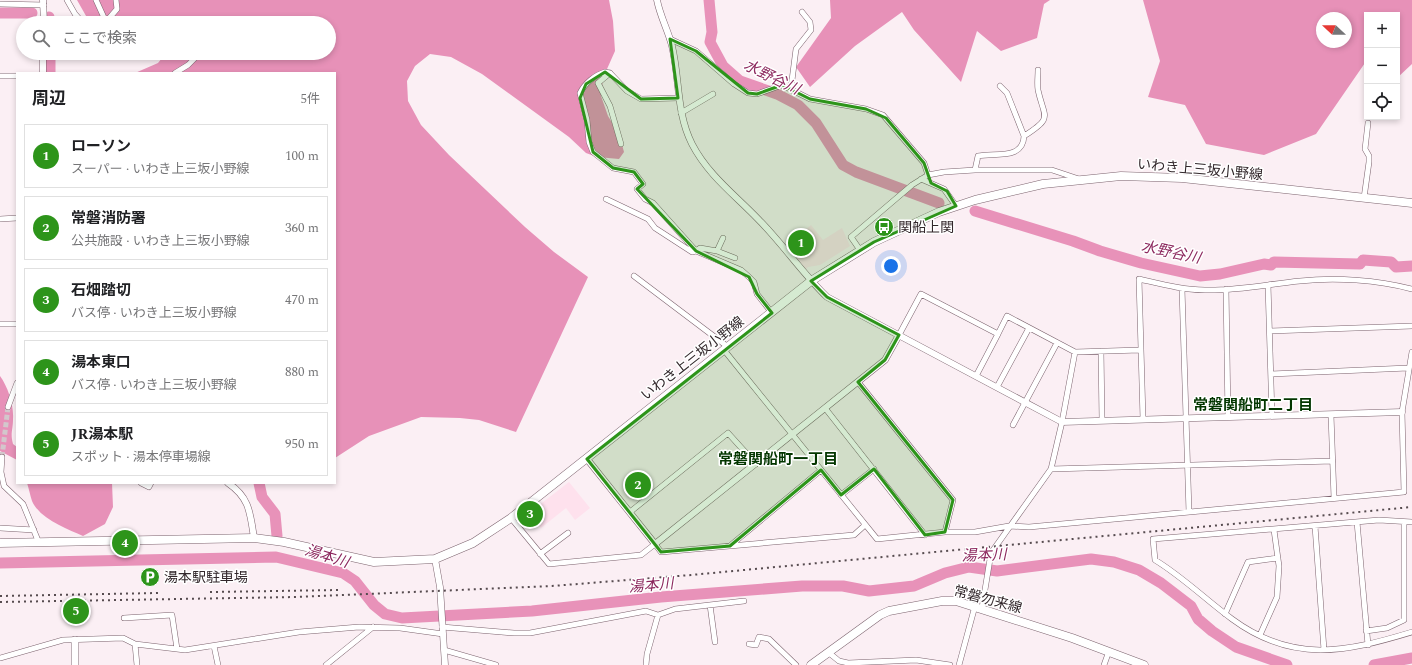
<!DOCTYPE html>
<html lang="ja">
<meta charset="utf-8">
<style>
:root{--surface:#fff;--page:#f6f6f6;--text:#202124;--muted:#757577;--line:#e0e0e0;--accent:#2d941a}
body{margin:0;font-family:Spectral,"Noto Sans JP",serif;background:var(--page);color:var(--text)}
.controls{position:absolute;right:12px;top:12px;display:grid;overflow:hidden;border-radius:0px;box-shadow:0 2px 6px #0003}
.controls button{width:36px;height:36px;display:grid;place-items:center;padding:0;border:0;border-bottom:1px solid var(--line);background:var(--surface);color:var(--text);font:20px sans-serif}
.compass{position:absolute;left:1316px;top:12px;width:36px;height:36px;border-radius:50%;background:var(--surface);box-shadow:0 2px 6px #0003;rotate:292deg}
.you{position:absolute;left:891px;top:266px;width:14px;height:14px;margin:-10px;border:3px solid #fff;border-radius:50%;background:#1a73e8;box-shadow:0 0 0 6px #1a73e833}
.badge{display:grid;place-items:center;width:26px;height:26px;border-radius:50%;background:var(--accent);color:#fff;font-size:13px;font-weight:700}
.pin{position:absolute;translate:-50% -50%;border:2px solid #fff;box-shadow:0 1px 4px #0006}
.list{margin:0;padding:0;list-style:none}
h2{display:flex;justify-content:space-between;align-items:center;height:52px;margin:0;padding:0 16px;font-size:17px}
h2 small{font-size:13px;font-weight:400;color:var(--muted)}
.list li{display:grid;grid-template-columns:26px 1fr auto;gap:12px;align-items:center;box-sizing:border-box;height:64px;margin:0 8px 8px;padding:0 8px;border:1px solid var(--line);border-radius:0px}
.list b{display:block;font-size:15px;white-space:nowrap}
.list p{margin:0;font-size:13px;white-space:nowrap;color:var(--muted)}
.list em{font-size:13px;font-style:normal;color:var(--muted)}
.icon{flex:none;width:22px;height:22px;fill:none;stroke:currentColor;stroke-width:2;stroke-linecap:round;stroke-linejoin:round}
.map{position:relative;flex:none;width:1412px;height:665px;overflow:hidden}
.search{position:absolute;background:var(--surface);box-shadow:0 2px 6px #0003;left:16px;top:16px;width:320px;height:44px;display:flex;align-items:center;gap:10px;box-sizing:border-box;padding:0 14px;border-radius:22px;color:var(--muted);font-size:15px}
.panel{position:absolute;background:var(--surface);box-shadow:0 2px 6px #0003;left:16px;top:72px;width:320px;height:412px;border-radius:0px}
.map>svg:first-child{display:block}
</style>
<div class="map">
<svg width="1412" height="665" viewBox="0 0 1412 665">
<rect width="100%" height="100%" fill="#fbeff4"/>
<path fill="#fee1ed" d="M 811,225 L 823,240 L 842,228 L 850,246 L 820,265 L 808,267 L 805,270 L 786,246 Z
M 569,482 L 590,508 L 575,520 L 566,508 L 541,528 L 529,513 Z"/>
<path fill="#e791b8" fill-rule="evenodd" d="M 77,0 L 609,0 L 613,21 L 615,51 L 603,78 L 601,96 L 608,116 L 619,134 L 624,152 L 619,159 L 597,157 L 586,153 L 569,137 L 482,74 L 451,57 L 430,54 L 415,66 L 407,81 L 408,101 L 421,125 L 449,155 L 525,227 L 554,252 L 588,277 L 516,432 L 479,420 L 460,418 L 421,417 L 369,436 L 335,458 L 335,73 L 135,73 L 158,63 L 166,53 L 329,53 L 329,23 L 90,23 Z
M 830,0 L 1050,0 L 1044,4 L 1037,38 L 1001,51 L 977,31 L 961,82 L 914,30 L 902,12 L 855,46 L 810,87 L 796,67 L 831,18 Z
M 1143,0 L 1412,0 L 1412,64 L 1397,78 L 1397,15 L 1367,15 L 1367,60 L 1316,134 L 1264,155 L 1206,144 L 1185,105 L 1148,97 L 1160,61 ZM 1322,18 L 1346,18 L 1346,42 L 1322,42 Z
M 0,376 C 8,387 14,405 13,419 C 13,430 10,433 13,444 L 17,447 L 17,460 L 0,451 Z
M 27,483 L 112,483 L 113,507 L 105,524 L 83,536 C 67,529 40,519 32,501 C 30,495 29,489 27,483 Z"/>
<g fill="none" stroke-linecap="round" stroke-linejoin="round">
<path stroke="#e892b9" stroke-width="11" d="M 709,0 L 712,32 L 710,42 L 723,66 L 740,81 L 777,94 L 798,105 L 816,123 L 843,165 L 856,172 L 939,203
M 0,13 L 32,13
M 49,17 L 50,23
M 50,53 L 50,73
M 975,211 L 1073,241 L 1100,251 L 1141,263 L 1200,276 L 1220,274 L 1264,264 L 1271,265 L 1274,262 L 1360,264 L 1363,260 L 1391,262 L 1396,267 L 1412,266
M 259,483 L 262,497 L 275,514 L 277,536
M 0,563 L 276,557 L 343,573 L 355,581 L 374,605 L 385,614 L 402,618 L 532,611 L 661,597 L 802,586 L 843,586 L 869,591 L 914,586 L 945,573 L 969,567 L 997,571 L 1091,559 L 1114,562 L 1139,570 L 1161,583 L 1191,606 L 1198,619 L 1212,631 L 1236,647 L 1287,665
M 1374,665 L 1412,658"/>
<path stroke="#d3c7cc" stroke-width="5" stroke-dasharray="5 2.5" stroke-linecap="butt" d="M 2,457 L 8,407"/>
<defs>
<path id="minor" d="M 67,0 L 75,14 L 83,23
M 96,0 L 106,22
M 0,4 L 44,5
M 105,23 L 117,9 L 116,0
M 670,39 L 696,51 L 734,84 L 748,93 L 757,94 L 782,85 L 810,99 L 866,109 L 883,115 L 924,163 L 928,175
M 175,73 L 188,65 L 200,53
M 610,73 L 605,72 C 595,75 585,83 580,93 L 587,120 L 589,142 L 593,152 L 613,168 L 634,172 L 643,184 L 637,189 L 645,199 L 653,203 L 696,251 L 700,248 L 717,251 L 723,238
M 0,76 L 17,76
M 791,88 L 796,49 L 811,30 L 810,22 L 802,12
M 681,113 L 713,94
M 1024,136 C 1054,117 1044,118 1038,90 C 1037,83 1038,77 1038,70
M 621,144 L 610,106 L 598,83 L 610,73 L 627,91 L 641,99 L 678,98
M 975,170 L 978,156 C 993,152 1023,161 1024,136 L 1007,93 L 1000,86
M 921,179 L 944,189 L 956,206
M 1364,198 L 1369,162 L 1369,156 L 1365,149 L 1368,123
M 606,199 L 648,219 L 655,228 L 692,252 L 696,251 L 741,270 L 749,277 L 754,282 L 757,294 L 772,313
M 0,219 L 17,218
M 860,250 L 851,237 L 912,185 L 928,175 L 944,172 L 975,170 L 1052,170 L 1079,179
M 717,251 L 735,258
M 634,276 L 728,347
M 1268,285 L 1272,416
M 1182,289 L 1189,512
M 1226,289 L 1228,417
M 0,324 L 17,324
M 1270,331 L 1412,326
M 899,335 L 921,294 L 998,334 L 1007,316 L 1075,352 L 1140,350
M 724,350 L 877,539 L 945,532 L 975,532 L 1009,526 L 1029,527 L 1404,492 L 1402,412 L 1412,352
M 1101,351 L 1102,420
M 1271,374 L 1408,368
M 976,376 L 998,334
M 858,382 L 953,500 L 945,532
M 997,387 L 1029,328
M 8,407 L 17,383
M 825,408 L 925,535
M 1331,415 L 1334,498
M 1143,419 L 1139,279 C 1161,284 1183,290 1205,290 C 1237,291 1268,284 1300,281 C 1336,277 1377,280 1412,289
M 1013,425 L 1057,343
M 2,457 L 1,472 L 4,486 L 23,504 L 39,543
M 1051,469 L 1333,461
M 141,483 L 149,487 L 151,483
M 841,495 L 874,469
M 630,512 L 728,433 L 756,464
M 511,518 L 549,564 L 641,555 L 655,544 L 661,552 L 854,535 L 865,525
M 1357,522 L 1368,645
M 1412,522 L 1379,520 L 1153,539 L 1155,560 C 1183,577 1206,600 1232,619 C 1293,664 1346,652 1412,632
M 1315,526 L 1324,650
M 0,528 L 34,530
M 731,545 L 821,470
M 540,554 L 568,533
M 710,605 L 715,642
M 982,608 L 991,553 L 1051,469 L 1062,422 L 1075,352
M 1225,614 L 1248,562 L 1278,558
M 124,618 L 172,615 L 177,649
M 442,627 L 514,633 L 530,633 L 646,611 L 658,615 L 675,609 L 744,601
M 1366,631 L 1387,628 L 1404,620 L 1404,523
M 1260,635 L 1277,597 L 1279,566 L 1274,530
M 135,644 L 137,665
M 749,644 L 756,645 L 759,637 L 769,639 L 796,665
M 214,646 L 218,665
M 444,650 L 496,665
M 828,652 L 839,661 L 848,663 L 916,660 L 950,665
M 0,658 L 63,640 L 123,638 L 135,644 L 185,650 L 299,632 L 359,627 L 400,628 L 443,634
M 326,665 L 373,627
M 646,665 L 647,654 L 658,615
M 959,665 L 975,606
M 1104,665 L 1109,651"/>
<path id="tertiary" d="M 43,0 L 44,23
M 657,0 C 660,16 668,30 672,46 C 680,80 676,112 692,144 C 708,175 735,195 758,219 C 783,244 802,273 827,297 L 1062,422 L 1402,412
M 43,73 L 43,53
M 587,459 L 655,544 L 885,360 L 899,335
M 228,483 C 250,498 250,513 254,538
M 435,559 L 440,587 L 445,665"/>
<path id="secondary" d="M 75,665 L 75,640"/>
<path id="primary" d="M 0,543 L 254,538 L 284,542 L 374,562 L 435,559 L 473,543 L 511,518 L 811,281 L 874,242 L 939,212 L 975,200 L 1043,184 L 1121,176 L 1182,178 L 1412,203
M 811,665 L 880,615 L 889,611 L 942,601 L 956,601 L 1072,638 L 1144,665"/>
</defs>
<use href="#minor" stroke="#7c636e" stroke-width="6"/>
<use href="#tertiary" stroke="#7c636e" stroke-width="7"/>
<use href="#secondary" stroke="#7c636e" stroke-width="8"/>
<use href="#primary" stroke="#7c636e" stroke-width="9"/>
<use href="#minor" stroke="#fff" stroke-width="5"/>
<use href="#tertiary" stroke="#fff" stroke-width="6"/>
<use href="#secondary" stroke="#fff" stroke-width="7"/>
<use href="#primary" stroke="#fff" stroke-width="8"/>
<path stroke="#564b4f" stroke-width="2" stroke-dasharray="2 4" stroke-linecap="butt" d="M 210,592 L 340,590
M 0,596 L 158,593
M 0,602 L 296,597 L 552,586 L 691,575 L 1412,507"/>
</g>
<path fill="#2d941a" fill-opacity="0.2" stroke="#2d941a" stroke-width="3" stroke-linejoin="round" d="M 670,39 L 696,51 L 748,93 L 757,94 L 782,85 L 810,99 L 866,109 L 886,118 L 924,163 L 931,183 L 947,191 L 956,206 L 874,242 L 811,281 L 827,297 L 899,335 L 885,360 L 858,382 L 953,500 L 945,532 L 925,535 L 874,469 L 841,495 L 821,470 L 730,546 L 661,552 L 587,459 L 772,313 L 757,294 L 749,277 L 696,251 L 637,189 L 643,184 L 634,172 L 613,168 L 593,152 L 580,98 L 586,84 L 605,72 L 641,99 L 678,98 Z"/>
<defs>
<symbol id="bus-disc" viewBox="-11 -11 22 22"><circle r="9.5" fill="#2d941a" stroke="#fff"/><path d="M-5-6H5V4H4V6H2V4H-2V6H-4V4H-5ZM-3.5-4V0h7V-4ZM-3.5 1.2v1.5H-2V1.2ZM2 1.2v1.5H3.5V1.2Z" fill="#fff"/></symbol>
<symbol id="parking-disc" viewBox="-11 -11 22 22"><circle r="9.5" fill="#2d941a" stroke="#fff"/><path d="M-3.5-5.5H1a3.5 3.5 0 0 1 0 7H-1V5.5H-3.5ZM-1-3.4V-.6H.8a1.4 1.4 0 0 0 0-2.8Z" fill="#fff"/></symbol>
</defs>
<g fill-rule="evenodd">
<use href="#bus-disc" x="873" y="216" width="22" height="22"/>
<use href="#parking-disc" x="139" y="566" width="22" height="22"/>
</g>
<g text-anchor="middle" stroke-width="3" stroke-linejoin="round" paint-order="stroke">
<g font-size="14" fill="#32272b" stroke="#fff">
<text transform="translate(1200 169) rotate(5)" y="5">いわき上三坂小野線</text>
<text transform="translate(692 358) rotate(-38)" y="5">いわき上三坂小野線</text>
<text transform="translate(988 599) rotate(15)" y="5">常磐勿来線</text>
</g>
<g font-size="14" fill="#32272b" stroke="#fff" text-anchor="start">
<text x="898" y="232">関船上関</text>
<text x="164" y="582">湯本駅駐車場</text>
</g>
<g font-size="15" font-style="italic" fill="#8c285e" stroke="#fff">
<text transform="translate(772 77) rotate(26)" y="5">水野谷川</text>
<text transform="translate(1171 252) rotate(12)" y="5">水野谷川</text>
<text transform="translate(984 555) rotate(-2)" y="5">湯本川</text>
<text transform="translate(327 556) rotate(17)" y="5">湯本川</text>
<text transform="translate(651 585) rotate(-5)" y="5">湯本川</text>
</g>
<g font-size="15" font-weight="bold" fill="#033600" stroke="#fff">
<text x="1253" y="410">常磐関船町二丁目</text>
<text x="778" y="464">常磐関船町一丁目</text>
</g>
</g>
</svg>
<div class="controls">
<button>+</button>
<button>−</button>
<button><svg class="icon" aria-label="locate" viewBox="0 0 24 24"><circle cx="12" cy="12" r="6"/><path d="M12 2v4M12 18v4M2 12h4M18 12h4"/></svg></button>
</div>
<svg class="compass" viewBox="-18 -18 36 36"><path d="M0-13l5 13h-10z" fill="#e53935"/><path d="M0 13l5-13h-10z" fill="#757577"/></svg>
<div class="you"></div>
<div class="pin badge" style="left:801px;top:243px">1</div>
<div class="pin badge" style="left:638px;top:485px">2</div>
<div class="pin badge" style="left:530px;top:514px">3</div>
<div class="pin badge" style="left:125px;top:543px">4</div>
<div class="pin badge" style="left:76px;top:611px">5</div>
<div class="search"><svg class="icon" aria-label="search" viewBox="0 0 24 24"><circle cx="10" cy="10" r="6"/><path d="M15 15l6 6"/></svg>ここで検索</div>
<section class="panel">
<h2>周辺<small>5件</small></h2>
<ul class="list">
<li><span class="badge">1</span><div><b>ローソン</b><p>スーパー · いわき上三坂小野線</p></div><em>100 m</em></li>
<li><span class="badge">2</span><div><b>常磐消防署</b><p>公共施設 · いわき上三坂小野線</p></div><em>360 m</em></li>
<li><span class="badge">3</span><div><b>石畑踏切</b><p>バス停 · いわき上三坂小野線</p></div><em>470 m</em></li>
<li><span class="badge">4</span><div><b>湯本東口</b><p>バス停 · いわき上三坂小野線</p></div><em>880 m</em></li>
<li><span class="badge">5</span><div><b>JR湯本駅</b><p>スポット · 湯本停車場線</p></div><em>950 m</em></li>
</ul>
</section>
</div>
